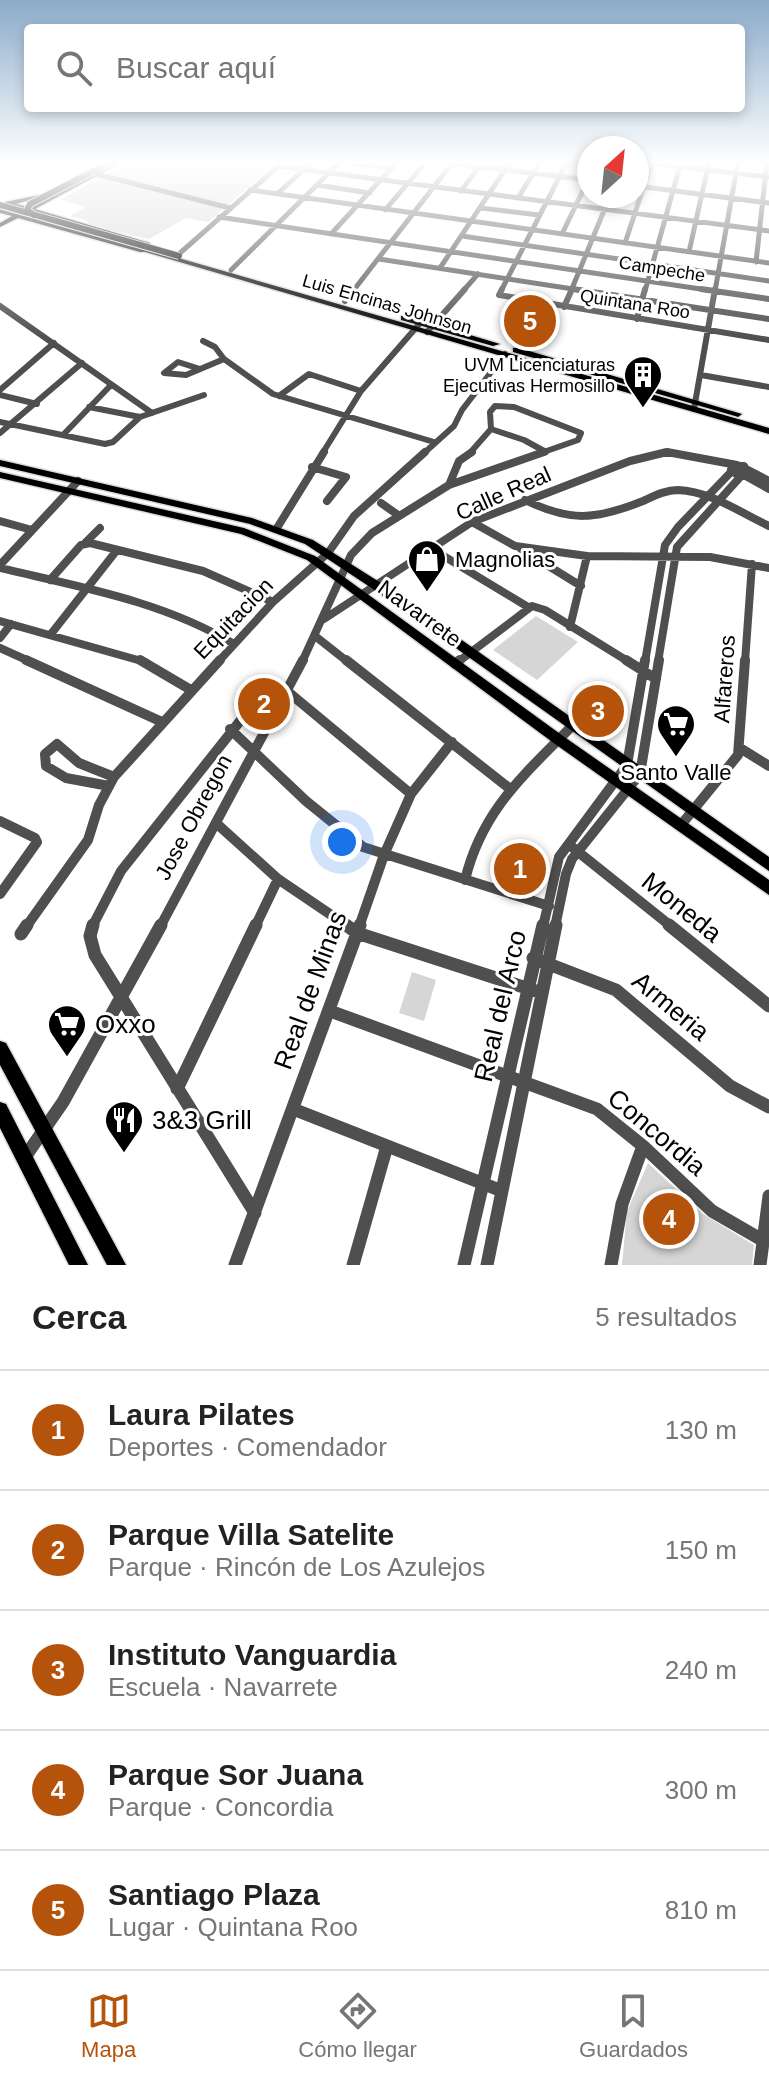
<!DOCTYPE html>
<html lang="es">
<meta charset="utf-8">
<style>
:root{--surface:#fff;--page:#f6f6f6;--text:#222;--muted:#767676;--line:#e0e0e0;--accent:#b45309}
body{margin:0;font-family:Arial,sans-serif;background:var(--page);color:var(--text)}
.compass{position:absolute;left:577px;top:136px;width:72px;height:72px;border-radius:50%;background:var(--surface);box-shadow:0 4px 12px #0003;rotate:27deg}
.you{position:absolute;left:342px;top:842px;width:28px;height:28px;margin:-20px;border:6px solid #fff;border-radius:50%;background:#1a73e8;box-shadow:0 0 0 12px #1a73e833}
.badge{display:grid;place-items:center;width:52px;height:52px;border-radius:50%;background:var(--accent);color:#fff;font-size:26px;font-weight:700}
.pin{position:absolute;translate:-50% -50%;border:4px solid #fff;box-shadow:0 2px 8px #0006}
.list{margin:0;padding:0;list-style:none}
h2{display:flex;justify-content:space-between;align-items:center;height:104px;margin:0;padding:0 32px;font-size:34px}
h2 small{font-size:26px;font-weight:400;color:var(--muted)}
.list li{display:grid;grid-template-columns:52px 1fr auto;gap:24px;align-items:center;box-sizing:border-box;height:120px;padding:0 32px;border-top:2px solid var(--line)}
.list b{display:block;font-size:30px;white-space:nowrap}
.list p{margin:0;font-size:26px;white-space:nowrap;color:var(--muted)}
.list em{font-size:26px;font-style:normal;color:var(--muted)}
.icon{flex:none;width:44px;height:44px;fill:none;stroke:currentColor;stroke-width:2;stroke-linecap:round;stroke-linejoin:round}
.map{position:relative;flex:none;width:769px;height:1265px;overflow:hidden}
.search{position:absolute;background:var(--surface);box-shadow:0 4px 12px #0003;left:24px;right:24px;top:24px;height:88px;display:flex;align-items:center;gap:20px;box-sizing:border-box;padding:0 28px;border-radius:8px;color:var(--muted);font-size:30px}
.sheet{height:704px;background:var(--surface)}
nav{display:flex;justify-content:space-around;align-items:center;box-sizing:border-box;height:112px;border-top:2px solid var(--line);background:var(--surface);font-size:22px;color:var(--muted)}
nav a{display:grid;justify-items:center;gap:4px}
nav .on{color:var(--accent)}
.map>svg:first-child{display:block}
</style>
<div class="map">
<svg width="769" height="1265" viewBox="0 0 769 1265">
<rect width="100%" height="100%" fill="#fff"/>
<path fill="#d6d6d6" d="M 126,162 L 277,162 L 208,222 L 186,218 L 149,239 L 85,224 L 89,221 L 70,216 L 86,207 L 60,200 Z
M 536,616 L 578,642 L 537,680 L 493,650 Z
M 412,972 L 436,980 L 424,1021 L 399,1013 Z
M 648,1163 L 703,1214 L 754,1245 L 752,1265 L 622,1265 L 627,1211 Z"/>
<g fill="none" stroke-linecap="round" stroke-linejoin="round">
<defs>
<path id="major" d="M 116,162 L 123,162 L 35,209 L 150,243 L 150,245 L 30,212 L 23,215 L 132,246 L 137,246 L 769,428 L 769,434 L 145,252 L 140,252 L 18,218 L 0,227 L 0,223 L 12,216 L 0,213 L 0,209 L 17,214 L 24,210 L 5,204 L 5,202 L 44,194 L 44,196 L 16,204 L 29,207 Z
M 401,316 L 407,316 L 500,344 L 493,346 L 401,320 Z
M 513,348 L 519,348 L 742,414 L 738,417 L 735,416 L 513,352 Z
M 0,460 L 252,518 L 313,540 L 381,583 L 769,857 L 769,871 L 373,589 L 305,544 L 250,524 L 0,466 Z
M 0,472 L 244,528 L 315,556 L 563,736 L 769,880 L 769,895 L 555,744 L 307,560 L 241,534 L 0,478 Z
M 0,1041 L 6,1043 L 126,1265 L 107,1265 L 0,1065 Z
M 0,1102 L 6,1104 L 88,1265 L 69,1265 L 0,1128 Z"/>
</defs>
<use href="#major" stroke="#dbdbdb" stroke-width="3"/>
<path stroke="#4f4f4f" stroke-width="5" d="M 343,162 L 392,168
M 442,162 L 589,180
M 641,162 L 769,177
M 278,166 L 769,231
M 96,174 L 230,208
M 317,185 L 370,193
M 637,186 L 769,203
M 250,190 L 769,263
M 461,191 L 480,165
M 277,194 L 312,162
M 518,198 L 540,162
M 481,208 L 539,215
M 385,210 L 426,162
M 219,217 L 714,291
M 331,234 L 397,162
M 562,234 L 589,178
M 462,236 L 769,281
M 625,243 L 652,162
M 689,252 L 709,162
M 180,253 L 281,164
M 379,259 L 586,291
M 756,262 L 767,162
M 440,268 L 510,162
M 231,270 L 340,162
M 353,291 L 453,162
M 463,291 L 478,274
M 501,291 L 567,162
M 571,291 L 610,196
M 645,291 L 681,162
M 715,291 L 738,162"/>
<path stroke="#4f4f4f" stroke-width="6" d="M 502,289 L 499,295 L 769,340
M 573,289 L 769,319
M 701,289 L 769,299
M 345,301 L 354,289
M 0,306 L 152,413
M 564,307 L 572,289
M 637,319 L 645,289
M 427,332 L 465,289
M 203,341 L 215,347 L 224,359
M 200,369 L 178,362 L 164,373 L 186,375 L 224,359 L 273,394 L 434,442
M 701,375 L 769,387
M 0,390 L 54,343
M 0,395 L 37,404
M 279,396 L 309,374 L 361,391
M 89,407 L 140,417 L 204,395
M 694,409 L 715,289
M 0,422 L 105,444 L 113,442 L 140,417
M 491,429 L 524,440 L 546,452
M 0,433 L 82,363
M 63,435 L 111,385
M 322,454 L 361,391 L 421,322
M 423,454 L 454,426 L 462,410 L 505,354
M 469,454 L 491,429 L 490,412 L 495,406 L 514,407 L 581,433 L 578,440 L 538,454
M 659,454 L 678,454"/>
<path stroke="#4f4f4f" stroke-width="8" d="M 734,466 L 744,466 L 748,473 L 736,474 L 731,470 Z
M 312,467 L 346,477 L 327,501
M 748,470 L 769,481
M 744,475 L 769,489
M 449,485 L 459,461 L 472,452
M 449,485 L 544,452
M 525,500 C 570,522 596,520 643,501 C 654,496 665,490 678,490 C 710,491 741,513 769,526
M 381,503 L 398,515
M 0,521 L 32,530
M 472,522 L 515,546 L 587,556 L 710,557 L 769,568
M 277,528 L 324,452
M 85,543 L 100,528
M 432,549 L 528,607
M 521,549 L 581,586
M 0,565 L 78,481
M 0,568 C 80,587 162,601 234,644
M 50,580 L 81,545 L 90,543 L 203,571 L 273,602
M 324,619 L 472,522 L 630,461 L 667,452 L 737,465
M 0,621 L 145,662
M 570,627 L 587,556
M 51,634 L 117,550
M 315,636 L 348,662
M 0,638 L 11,624
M 0,648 L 31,662
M 218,662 L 273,602 L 328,553 L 354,516 L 425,452
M 302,662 L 351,555 L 372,533 L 449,485
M 458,662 L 532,606 L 545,610 L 629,662
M 645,662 L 665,545 L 678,527 L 732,471
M 658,662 L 677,547 L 742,475
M 745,662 L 752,564"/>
<path stroke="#4f4f4f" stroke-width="10" d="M 26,660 L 162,722
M 140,660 L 191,690
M 346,660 L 509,788
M 626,660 L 656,679
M 455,664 L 460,660
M 230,729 L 306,801 L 363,847 L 549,906
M 740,748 L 769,766
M 109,786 L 66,778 L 46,766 L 45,754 L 57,744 L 79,763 L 114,777
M 0,821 L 35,838 L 37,842 L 0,894
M 216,823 L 278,879 L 349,927
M 681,825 L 738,755 L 745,660
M 572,847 L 672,927
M 465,880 C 482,810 524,775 572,726
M 26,927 L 88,840 L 99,805 L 114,777 L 220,660
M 92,927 L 121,871 L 267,687 L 272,685 L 287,691 L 411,794
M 160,927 L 303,660
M 255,927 L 278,879
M 359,927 L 384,855 L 411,794 L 452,742
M 543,927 L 559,857 L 627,765 L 645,660
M 555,927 L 566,874 L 572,859 L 640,774 L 659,660"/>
<path stroke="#4f4f4f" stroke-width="13" d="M 93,925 L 90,936 L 95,955 L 255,1213
M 346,925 L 357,933 L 542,993
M 669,925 L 769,1006
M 21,934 L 27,925
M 533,958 L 616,990 L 730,1086 L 769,1107
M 330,1011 L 597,1109 L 643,1146 L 712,1211 L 764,1241
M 177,1089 L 256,925
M 293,1109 L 502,1191
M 25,1157 L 63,1102 L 161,925
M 235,1265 L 360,925
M 353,1265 L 387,1146
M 464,1265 L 543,925
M 487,1265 L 556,925
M 611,1265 L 622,1204 L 643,1146
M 760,1265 L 769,1196"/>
<use href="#major" fill="#000" fill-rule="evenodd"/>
<defs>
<path id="major-bridge" d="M 0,205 L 179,256
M 34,215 L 27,210 L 30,204 L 111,162"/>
</defs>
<use href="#major-bridge" stroke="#dbdbdb" stroke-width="8" stroke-linecap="butt"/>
<use href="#major-bridge" stroke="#000" stroke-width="6"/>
</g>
<linearGradient id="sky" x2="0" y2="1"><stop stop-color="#8aabca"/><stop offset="0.48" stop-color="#fff"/><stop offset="1" stop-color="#fff" stop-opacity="0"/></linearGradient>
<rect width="769" height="339" fill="url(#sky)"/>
<defs>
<symbol id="building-pin" viewBox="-11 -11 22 30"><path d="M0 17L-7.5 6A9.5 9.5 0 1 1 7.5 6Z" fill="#000" stroke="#fff"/><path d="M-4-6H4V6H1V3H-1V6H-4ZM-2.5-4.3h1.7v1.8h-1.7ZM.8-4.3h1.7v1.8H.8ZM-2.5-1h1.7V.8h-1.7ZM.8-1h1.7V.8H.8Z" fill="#fff"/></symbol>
<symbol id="shop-pin" viewBox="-11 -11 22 30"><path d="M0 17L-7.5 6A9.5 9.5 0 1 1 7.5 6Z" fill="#000" stroke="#fff"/><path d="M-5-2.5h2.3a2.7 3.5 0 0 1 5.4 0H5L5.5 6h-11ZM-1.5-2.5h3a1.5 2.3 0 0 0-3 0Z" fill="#fff"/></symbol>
<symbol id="supermarket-pin" viewBox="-11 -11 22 30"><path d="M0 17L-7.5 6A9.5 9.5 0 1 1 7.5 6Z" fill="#000" stroke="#fff"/><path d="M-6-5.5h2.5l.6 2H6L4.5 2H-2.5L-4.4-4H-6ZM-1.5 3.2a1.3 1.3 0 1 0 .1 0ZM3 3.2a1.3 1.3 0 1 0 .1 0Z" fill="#fff"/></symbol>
<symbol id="restaurant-pin" viewBox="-11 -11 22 30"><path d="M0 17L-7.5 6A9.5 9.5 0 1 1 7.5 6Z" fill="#000" stroke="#fff"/><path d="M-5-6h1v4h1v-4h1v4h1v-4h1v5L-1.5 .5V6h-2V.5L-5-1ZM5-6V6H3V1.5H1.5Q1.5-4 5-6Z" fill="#fff"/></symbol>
</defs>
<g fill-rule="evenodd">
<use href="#building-pin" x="621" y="353" width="44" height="60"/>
<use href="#shop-pin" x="405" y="537" width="44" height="60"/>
<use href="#supermarket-pin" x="654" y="702" width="44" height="60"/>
<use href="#supermarket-pin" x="45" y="1002" width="44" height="60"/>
<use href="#restaurant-pin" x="102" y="1098" width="44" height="60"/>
</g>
<g text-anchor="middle" stroke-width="6" stroke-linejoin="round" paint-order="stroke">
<g font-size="18" fill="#000" stroke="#fff">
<text transform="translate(662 269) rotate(9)" y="6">Campeche</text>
<text transform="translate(387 304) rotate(16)" y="6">Luis Encinas Johnson</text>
<text transform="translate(635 304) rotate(9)" y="6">Quintana Roo</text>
</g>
<g font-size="18" fill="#000" stroke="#fff" text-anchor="end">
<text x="615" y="371">UVM Licenciaturas<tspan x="615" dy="21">Ejecutivas Hermosillo</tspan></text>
</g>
<g font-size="22" fill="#000" stroke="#fff">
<text transform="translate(503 493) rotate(-24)" y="8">Calle Real</text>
<text transform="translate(420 613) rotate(36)" y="8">Navarrete</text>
<text transform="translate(233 618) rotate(-46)" y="8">Equitacion</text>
<text transform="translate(724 679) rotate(-86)" y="8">Alfareros</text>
<text transform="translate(193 817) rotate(-62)" y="8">Jose Obregon</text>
</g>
<g font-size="22" fill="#000" stroke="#fff" text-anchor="start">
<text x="455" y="567">Magnolias</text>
<text x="676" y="780" text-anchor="middle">Santo Valle</text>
</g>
<g font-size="26" fill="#000" stroke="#fff">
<text transform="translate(682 907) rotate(39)" y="9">Moneda</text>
<text transform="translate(310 990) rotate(-70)" y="9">Real de Minas</text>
<text transform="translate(500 1006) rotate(-77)" y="9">Real del Arco</text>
<text transform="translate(671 1006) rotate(40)" y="9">Armeria</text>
<text transform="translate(657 1132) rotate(40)" y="9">Concordia</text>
</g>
<g font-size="26" fill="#000" stroke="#fff" text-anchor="start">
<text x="95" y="1033">Oxxo</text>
<text x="152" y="1129">3&amp;3 Grill</text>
</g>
</g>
</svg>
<svg class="compass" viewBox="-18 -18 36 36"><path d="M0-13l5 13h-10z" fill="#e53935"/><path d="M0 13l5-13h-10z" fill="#767676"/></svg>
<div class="you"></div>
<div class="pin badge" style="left:520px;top:869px">1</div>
<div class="pin badge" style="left:264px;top:704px">2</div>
<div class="pin badge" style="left:598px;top:711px">3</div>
<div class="pin badge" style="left:669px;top:1219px">4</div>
<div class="pin badge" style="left:530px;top:321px">5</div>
<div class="search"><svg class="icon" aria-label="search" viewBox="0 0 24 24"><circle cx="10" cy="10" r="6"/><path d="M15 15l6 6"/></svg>Buscar aquí</div>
</div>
<section class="sheet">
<h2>Cerca<small>5 resultados</small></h2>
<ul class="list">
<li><span class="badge">1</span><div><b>Laura Pilates</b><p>Deportes · Comendador</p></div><em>130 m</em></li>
<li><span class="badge">2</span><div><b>Parque Villa Satelite</b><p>Parque · Rincón de Los Azulejos</p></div><em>150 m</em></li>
<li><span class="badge">3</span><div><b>Instituto Vanguardia</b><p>Escuela · Navarrete</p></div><em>240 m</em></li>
<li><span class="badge">4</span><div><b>Parque Sor Juana</b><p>Parque · Concordia</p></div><em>300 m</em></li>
<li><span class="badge">5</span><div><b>Santiago Plaza</b><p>Lugar · Quintana Roo</p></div><em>810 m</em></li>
</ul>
</section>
<nav>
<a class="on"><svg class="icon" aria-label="map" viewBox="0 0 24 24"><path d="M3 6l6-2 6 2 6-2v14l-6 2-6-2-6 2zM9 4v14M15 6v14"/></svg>Mapa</a>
<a><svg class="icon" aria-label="directions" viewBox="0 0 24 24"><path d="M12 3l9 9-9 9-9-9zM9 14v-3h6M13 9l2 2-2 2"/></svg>Cómo llegar</a>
<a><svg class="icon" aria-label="saved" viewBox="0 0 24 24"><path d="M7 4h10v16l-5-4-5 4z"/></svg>Guardados</a>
</nav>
